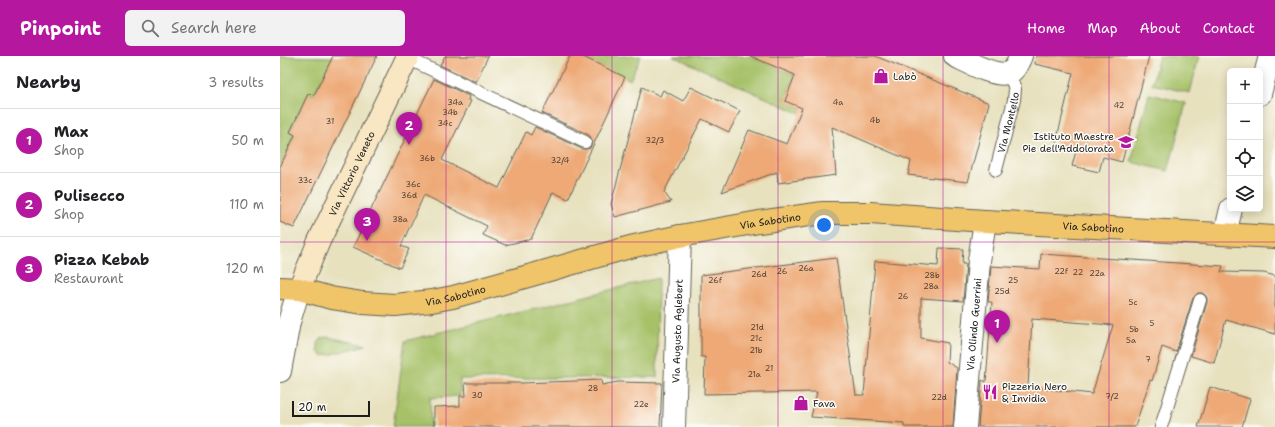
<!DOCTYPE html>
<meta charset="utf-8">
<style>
:root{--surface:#fff;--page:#f2f2f2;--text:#202124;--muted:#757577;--line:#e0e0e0;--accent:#b5179e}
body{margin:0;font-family:"Shantell Sans",sans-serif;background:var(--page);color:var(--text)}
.controls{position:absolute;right:12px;top:12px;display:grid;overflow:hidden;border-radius:6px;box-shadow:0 2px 10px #0003}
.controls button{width:36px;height:36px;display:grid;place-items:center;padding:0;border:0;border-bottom:1px solid var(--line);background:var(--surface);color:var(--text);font:20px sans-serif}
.scale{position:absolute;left:12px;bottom:10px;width:78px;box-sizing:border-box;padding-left:4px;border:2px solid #1c1c1c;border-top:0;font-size:11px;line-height:14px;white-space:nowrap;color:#1c1c1c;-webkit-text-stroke:3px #fdfcf7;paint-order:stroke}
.you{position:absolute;left:544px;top:169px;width:14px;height:14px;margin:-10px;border:3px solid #fff;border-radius:50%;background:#1a73e8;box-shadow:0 0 0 6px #1a73e833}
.badge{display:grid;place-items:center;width:26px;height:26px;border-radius:50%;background:var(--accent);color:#fff;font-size:13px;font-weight:700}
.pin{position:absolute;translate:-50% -33px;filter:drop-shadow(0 1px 2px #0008)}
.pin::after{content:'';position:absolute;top:21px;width:14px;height:12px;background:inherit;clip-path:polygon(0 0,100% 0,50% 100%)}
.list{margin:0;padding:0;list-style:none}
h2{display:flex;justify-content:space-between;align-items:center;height:52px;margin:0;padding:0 16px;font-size:17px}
h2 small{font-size:13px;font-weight:400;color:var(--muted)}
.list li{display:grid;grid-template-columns:26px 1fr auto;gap:12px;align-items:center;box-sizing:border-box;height:64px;padding:0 16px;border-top:1px solid var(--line)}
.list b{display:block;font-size:15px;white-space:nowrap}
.list p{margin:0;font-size:13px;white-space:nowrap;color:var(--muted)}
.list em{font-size:13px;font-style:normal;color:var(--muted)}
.icon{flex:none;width:22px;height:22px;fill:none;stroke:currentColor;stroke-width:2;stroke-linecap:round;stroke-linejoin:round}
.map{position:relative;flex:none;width:995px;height:371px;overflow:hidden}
header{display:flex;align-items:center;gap:24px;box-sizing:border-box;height:56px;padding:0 20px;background:var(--accent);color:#fff}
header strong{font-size:19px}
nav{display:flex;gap:22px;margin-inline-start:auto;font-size:14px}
.search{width:280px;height:36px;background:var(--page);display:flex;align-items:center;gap:10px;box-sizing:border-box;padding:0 14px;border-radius:6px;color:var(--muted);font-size:15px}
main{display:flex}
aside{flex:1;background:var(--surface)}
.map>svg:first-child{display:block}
</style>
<header>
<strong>Pinpoint</strong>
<div class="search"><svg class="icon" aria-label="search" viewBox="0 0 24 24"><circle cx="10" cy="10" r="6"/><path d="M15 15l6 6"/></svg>Search here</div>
<nav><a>Home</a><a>Map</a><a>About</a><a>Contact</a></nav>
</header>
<main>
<aside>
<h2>Nearby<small>3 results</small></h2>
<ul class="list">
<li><span class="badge">1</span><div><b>Max</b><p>Shop</p></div><em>50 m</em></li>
<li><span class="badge">2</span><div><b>Pulisecco</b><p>Shop</p></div><em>110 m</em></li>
<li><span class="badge">3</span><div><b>Pizza Kebab</b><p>Restaurant</p></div><em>120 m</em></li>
</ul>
</aside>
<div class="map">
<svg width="995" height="371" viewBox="0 0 995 371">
<rect width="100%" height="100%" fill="#fdfcf7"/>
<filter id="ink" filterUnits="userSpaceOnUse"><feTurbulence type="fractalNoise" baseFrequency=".025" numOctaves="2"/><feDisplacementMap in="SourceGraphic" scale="8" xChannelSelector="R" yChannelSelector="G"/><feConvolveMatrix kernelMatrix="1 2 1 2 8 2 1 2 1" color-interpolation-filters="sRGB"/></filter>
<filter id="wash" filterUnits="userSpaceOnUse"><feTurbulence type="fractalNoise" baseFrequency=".012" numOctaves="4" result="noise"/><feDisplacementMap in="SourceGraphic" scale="16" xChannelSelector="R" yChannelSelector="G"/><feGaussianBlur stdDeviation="0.9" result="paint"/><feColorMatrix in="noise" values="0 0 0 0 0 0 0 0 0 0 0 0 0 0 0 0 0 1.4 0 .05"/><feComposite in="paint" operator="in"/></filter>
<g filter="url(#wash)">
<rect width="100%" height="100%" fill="#e7e1be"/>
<path fill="#a6c167" stroke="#616e42" d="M 0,0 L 53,1 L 34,39 L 28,38 L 10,76 L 15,79 L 0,111 Z
M 301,0 L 361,0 L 350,24 Z
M 393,0 L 442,0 L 445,1 L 446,0 L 470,0 L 515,19 L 505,44 L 522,52 L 519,57 Z
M 879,0 L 919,0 L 910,37 L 872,28 Z
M 869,38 L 906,47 L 888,115 L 851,106 Z
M 378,222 L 377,321 L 180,323 L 180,340 L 150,342 L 151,371 L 113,371 L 125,285 Z
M 47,281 L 86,289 L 53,298 L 42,300 L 38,295 L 38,287 L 42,282 Z"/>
<g id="blocks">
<path fill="#eea976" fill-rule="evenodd" d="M 53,0 L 97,0 L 14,172 L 0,166 L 0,111 L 15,79 L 10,76 L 28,38 L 34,39 Z
M 165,0 L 208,0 L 196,26 L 160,9 Z
M 290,0 L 301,0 L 345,21 L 288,143 L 273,136 L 251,183 L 225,189 L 203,179 L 207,170 L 144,139 L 121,190 L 129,193 L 120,212 L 73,191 L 154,23 L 189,40 L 188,44 L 191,45 L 162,104 L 219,132 L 246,76 L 251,79 L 255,71 L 302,93 L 306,93 L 310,92 L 312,86 L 311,82 L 309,79 L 262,57 Z
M 470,0 L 595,0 L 709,47 L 688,126 L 628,119 L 631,105 L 552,71 L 556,119 L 498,127 L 497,116 L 442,136 L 469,74 L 507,88 L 522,52 L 505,45 L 515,19 Z
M 756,0 L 869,0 L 842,106 L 823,101 L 819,116 L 792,110 L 796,95 L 775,90 L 793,17 L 755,8 Z
M 362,31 L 380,40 L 383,34 L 403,45 L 411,31 L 460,55 L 449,76 L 422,63 L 384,136 L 391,146 L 335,161 L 331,148 Z
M 659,192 L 683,193 L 682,208 L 686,208 L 683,245 L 641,242 L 641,282 L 668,287 L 667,306 L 677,312 L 673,371 L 624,371 L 624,367 L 531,361 L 537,336 L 424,338 L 425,301 L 421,301 L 421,219 L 556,202 L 576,339 L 584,339 L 595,205 L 658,210 Z
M 761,198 L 943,210 L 941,216 L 984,217 L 995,220 L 995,278 L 946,264 L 934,307 L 911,300 L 927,246 L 927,242 L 925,239 L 922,237 L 918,237 L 913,242 L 896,296 L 882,291 L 872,325 L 870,324 L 855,371 L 698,371 L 702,324 L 706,326 L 712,246 L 708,246 L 711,210 L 760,213 ZM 752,263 L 833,269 L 812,338 L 748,331 Z
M 321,324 L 322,329 L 338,326 L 382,327 L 380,371 L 154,371 L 154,351 L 180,350 L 180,340 L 186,340 L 185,327 L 242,327 Z
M 930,331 L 970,343 L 962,371 L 918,371 Z"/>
</g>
</g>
<g filter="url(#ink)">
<use href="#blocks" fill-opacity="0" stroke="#636155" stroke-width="1"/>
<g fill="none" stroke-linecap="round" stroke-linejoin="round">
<defs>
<g id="lane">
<path d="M 127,2 L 305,86"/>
<path id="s1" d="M 716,114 L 734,44 L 735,33 L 729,17"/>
<path d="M 881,371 L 920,244"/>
</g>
<g id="street">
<path d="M 675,0 C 688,6 714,21 728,17 C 735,15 738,6 741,0"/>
<path d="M 980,38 L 990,0"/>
<path d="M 945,178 L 951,153"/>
<path d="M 0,315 L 9,266 L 19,233"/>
<path id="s2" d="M 394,371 L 400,180"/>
<path id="s3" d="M 685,371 L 699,205 L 705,165"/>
</g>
<g id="secondary">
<path id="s4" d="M 19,233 L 39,185 L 128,0"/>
</g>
<g id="primary">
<path id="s5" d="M 0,232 L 19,233 L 51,242 L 83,247 L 115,249 L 152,245 L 173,241 L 252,219 L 350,191 L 400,180 L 479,166 L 543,157 L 590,157 L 705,165 L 995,181"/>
</g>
</defs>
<use href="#lane" stroke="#636155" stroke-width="14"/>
<use href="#street" stroke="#636155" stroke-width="24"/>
<use href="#secondary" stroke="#636155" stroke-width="24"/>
<use href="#primary" stroke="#636155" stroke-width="24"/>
<use href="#lane" stroke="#fff" stroke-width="12"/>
<use href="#street" stroke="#fff" stroke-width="22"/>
<use href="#secondary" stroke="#f9e7c3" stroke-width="22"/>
<use href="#primary" stroke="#f0c469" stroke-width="22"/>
</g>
</g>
<path fill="none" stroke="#b5179e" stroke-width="1" stroke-opacity="0.55" d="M 166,0 L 166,371M 332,0 L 332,371M 498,0 L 498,371M 663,0 L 663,371M 829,0 L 829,371M 0,186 L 995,186"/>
<defs>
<symbol id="shop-bare" viewBox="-9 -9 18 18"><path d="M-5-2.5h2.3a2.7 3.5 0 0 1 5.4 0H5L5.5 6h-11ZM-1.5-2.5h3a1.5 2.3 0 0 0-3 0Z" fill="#b5179e" stroke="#fdfcf7" stroke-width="2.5" paint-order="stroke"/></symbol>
<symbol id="school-bare" viewBox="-9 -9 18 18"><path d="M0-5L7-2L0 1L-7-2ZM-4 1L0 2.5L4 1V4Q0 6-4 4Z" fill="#b5179e" stroke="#fdfcf7" stroke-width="2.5" paint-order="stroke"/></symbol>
<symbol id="restaurant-bare" viewBox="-9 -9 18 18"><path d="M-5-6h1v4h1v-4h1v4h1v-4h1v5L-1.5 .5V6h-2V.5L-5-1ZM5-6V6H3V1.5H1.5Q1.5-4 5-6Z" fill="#b5179e" stroke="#fdfcf7" stroke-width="2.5" paint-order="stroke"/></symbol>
</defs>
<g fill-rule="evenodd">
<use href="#shop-bare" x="590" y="9" width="22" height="22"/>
<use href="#school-bare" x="835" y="75" width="22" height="22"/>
<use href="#restaurant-bare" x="699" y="325" width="22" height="22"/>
<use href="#shop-bare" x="510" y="336" width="22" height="22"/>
</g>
<g text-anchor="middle" stroke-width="3" stroke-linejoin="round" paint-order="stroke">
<g font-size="8" fill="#503f32">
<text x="175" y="49">34a</text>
<text x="558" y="49">4a</text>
<text x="839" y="52">42</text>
<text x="170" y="59">34b</text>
<text x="595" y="67">4b</text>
<text x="50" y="68">31</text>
<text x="165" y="70">34c</text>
<text x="375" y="87">32/3</text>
<text x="147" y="105">36b</text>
<text x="280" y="107">32/4</text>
<text x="25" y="127">33c</text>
<text x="133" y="131">36c</text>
<text x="129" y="142">36d</text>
<text x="120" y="166">38a</text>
<text x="526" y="215">26a</text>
<text x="502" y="218">26</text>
<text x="781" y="218">22f</text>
<text x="798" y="219">22</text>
<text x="817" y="220">22a</text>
<text x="479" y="221">26d</text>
<text x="652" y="222">28b</text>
<text x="435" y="227">26f</text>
<text x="733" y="227">25</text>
<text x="651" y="233">28a</text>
<text x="722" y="238">25d</text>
<text x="623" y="243">26</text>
<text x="853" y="249">5c</text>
<text x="872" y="270">5</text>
<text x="477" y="274">21d</text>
<text x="854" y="276">5b</text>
<text x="476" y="285">21c</text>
<text x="851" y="287">5a</text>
<text x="476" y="297">21b</text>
<text x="868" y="306">7</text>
<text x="489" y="315">21</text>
<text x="474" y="321">21a</text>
<text x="313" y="335">28</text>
<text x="197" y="342">30</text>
<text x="832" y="343">7/2</text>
<text x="659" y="344">22d</text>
<text x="361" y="351">22e</text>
</g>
<g font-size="10" fill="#1c1c1c" stroke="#fdfcf7" text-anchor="start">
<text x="613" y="24">Labò</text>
<text x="834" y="84" text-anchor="end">Istituto Maestre<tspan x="834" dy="12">Pie dell'Addolorata</tspan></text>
<text x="722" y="334">Pizzeria Nero<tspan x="722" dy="12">&amp; Invidia</tspan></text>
<text x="533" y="351">Fava</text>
</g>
<g font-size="10" fill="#1c1c1c" stroke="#fdfcf7">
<text dy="4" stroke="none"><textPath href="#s1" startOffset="49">Via Montello</textPath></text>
<text dy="4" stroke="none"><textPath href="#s4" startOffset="127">Via Vittorio Veneto</textPath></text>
<text dy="4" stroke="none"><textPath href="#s5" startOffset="502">Via Sabotino</textPath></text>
<text dy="4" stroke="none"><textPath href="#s5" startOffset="826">Via Sabotino</textPath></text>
<text dy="4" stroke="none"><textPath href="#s5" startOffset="178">Via Sabotino</textPath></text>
<text dy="4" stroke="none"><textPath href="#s3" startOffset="103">Via Olindo Guerrini</textPath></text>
<text dy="4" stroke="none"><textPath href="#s2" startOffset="96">Via Augusto Aglebert</textPath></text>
</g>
</g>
</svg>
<div class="controls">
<button>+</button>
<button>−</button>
<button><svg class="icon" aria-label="locate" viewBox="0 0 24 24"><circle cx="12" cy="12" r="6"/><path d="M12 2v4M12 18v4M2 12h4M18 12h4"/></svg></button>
<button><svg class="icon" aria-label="layers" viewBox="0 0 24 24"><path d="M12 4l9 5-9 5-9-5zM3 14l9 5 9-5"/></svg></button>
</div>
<div class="scale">20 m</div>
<div class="you"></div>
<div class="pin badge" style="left:717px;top:287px">1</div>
<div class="pin badge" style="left:129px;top:89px">2</div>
<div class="pin badge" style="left:87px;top:185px">3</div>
</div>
</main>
